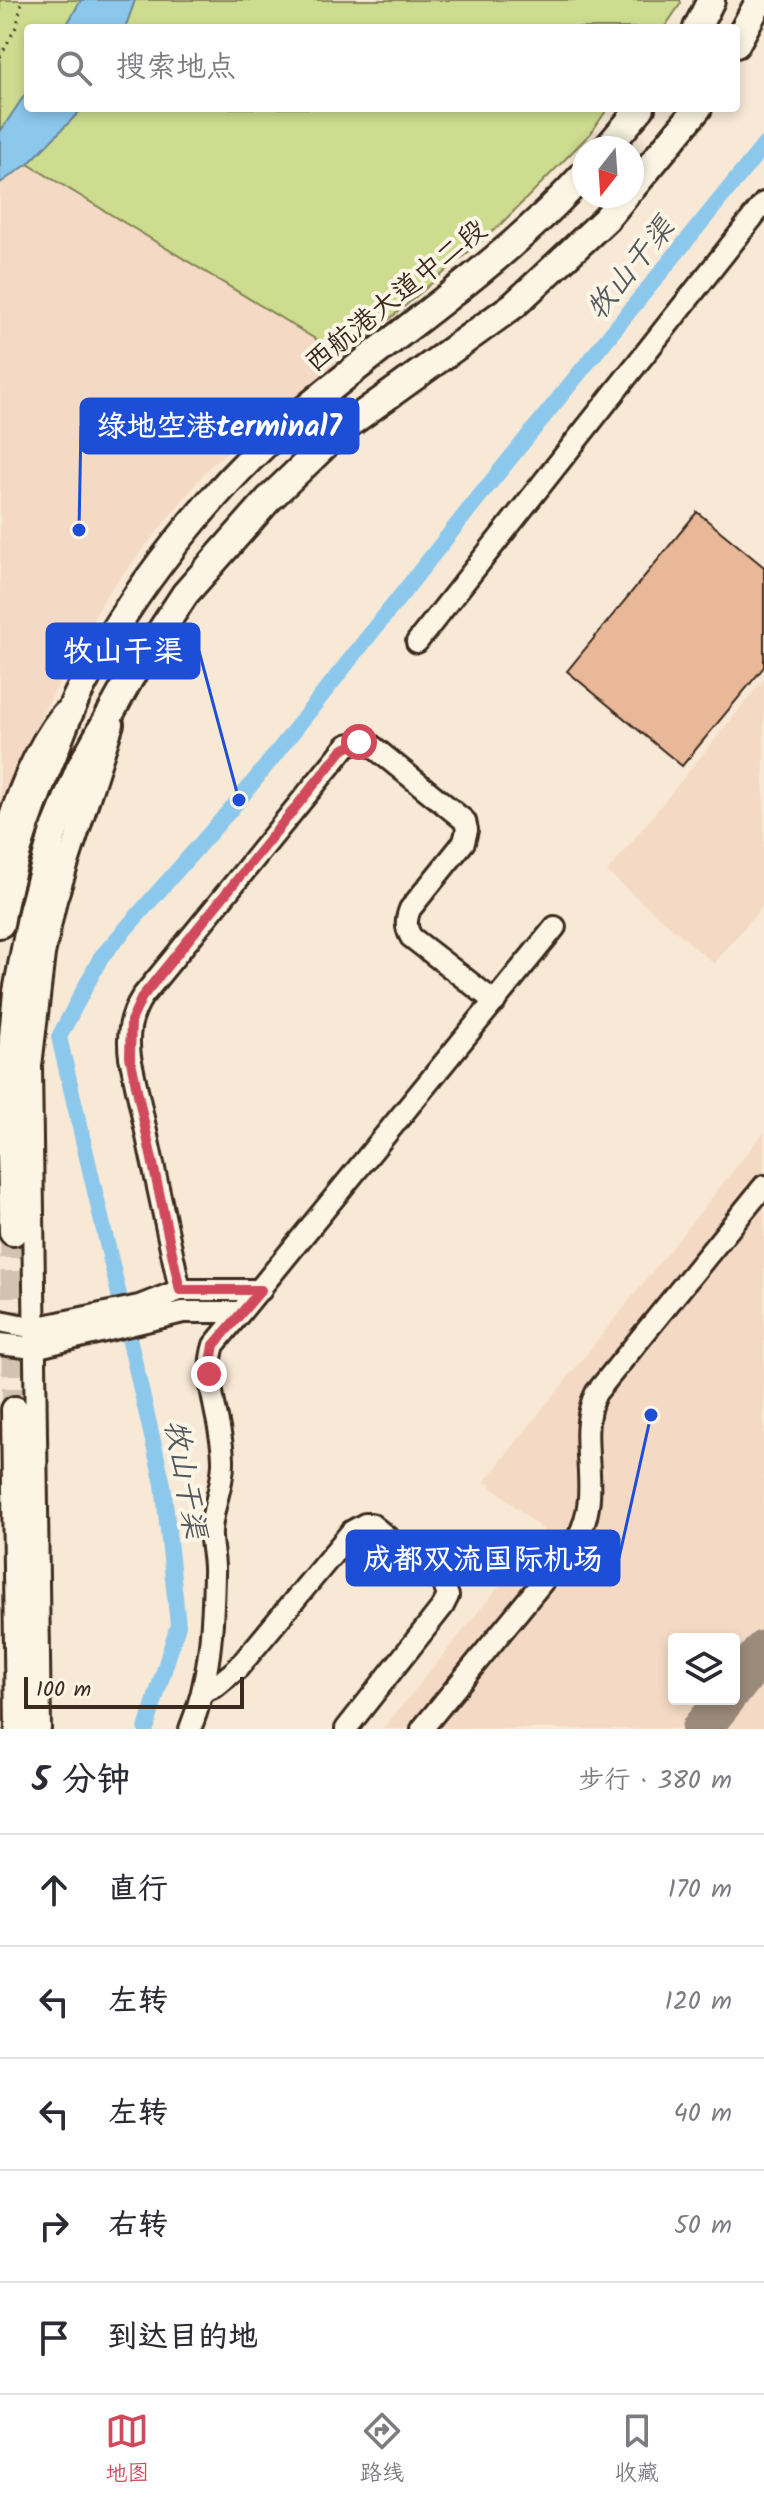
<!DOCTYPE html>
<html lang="zh">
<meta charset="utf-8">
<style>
:root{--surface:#fff;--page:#f2f2f3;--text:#2b2b33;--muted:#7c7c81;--line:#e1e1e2;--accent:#d1495b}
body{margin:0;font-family:Kalam,"LXGW WenKai TC",sans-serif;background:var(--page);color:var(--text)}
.controls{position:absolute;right:24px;bottom:24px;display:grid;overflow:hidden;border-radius:8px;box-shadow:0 4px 12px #0003}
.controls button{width:72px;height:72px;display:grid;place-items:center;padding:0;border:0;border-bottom:2px solid var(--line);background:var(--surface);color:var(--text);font:40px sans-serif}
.compass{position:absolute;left:572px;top:136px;width:72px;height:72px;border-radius:50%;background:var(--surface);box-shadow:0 4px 12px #0003;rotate:197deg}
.scale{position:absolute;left:24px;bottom:20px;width:220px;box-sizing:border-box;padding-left:8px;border:4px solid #3b2a1e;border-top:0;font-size:22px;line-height:28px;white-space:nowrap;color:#3b2a1e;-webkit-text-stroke:6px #fcf5e5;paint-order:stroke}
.stop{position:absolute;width:24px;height:24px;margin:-18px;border:6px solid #d1495b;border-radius:50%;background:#fff}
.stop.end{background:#d1495b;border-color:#fff;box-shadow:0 2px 8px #0008}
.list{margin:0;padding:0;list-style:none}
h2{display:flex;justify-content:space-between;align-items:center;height:104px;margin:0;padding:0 32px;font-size:34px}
h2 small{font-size:26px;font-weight:400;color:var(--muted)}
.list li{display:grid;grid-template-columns:52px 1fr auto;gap:24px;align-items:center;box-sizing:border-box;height:112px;padding:0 32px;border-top:2px solid var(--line)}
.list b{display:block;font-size:30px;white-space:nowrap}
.list em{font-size:26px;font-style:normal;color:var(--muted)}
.icon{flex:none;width:44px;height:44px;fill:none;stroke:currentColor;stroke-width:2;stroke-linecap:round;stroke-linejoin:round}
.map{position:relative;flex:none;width:764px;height:1729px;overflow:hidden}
.search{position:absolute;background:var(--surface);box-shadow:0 4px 12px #0003;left:24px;right:24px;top:24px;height:88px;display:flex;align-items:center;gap:20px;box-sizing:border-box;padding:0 28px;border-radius:8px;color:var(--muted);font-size:30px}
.sheet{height:664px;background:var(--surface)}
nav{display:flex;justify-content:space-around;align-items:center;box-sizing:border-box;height:112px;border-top:2px solid var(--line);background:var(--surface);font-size:22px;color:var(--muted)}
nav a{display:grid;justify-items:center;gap:4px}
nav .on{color:var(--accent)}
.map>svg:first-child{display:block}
</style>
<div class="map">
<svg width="764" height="1729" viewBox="0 0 764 1729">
<rect width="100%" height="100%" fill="#f8e9d6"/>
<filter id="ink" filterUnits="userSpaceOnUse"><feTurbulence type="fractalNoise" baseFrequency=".0125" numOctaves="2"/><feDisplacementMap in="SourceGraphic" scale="16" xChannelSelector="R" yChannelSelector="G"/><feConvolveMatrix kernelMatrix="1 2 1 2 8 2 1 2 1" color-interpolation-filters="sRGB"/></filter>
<g filter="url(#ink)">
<path fill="#f4dac4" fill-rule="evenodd" d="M 28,164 L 345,357 L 210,466 L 107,594 L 41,717 L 0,834 L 0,183 Z
M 764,679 L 764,904 L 714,964 L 607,872 Z
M 764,1132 L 764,1729 L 383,1729 L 544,1531 L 485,1481 ZM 674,1639 L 734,1639 L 734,1699 L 674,1699 Z"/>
<path fill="#cddc8f" stroke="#848356" stroke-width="2" d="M 0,0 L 81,0 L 65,28 L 28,28 L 28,90 L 0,132 Z
M 135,0 L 680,0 L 681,3 L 664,28 L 125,28 Z
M 83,108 L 608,108 L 591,133 L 500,225 L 345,357 L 28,164 Z"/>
<path fill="#8cc8ec" stroke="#6c899a" stroke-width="2" d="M 81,0 L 135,0 L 125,28 L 65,28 Z
M 28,90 L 28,108 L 83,108 L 28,164 L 0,183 L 0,132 Z"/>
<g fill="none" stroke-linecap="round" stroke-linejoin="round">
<path stroke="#8cc8ec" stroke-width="16" d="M 146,1729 L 178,1625 L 163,1484 L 59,1037 L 101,957 L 239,800 L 474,503 L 764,145"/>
<path stroke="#9a8a7a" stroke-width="40" d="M 734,1688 L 764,1650
M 701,1729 L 725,1699"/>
</g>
<path fill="#e9b899" stroke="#3b2a1e" stroke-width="2" d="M 697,512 L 764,567 L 764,667 L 682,766 L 567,671 Z"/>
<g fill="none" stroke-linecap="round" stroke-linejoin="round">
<path stroke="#d2c3b1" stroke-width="26" stroke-dasharray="26 13" stroke-linecap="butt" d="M 13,1232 L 15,1410"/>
<defs>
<path id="minor" d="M 417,642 L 764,203
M 0,848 C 14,801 32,751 62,713
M 180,1290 L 130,1057 C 127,1034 130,1016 142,997 L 347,745 L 359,742 L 371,745 L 465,821 L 467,830 L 464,842 L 410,909 C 406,919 405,927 411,937 L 495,1002
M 0,1321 L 34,1328 L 139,1306 L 180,1290 L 261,1290
M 0,1344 L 34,1348 L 183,1312 L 240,1312
M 203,1692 L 216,1686 L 238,1668 L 352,1531 L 365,1524 L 371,1524 L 443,1582 L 448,1596 L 443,1606 L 346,1729
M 40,1729 L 31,1066 L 44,954 L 56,900 L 113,724
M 190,1729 C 210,1681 213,1625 214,1574 C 215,1559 210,1545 211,1531 C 212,1507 224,1484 223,1459 C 222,1420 202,1384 214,1345 L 555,927
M 422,1729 L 576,1541 C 606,1490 573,1439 596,1393 L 764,1186"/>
<path id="major" d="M 697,28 L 711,0
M 736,44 L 760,0
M 607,148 L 641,108
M 632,188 L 698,108
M 0,924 C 9,868 28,814 50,762 C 60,738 68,713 80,690 C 129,594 214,485 297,416 C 392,335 500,267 584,174
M 13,1232 L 9,1081 L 17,992 L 32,912 L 53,834 L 80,768 L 130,678 L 185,594 L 268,500 L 342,429 L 514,305 L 606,219 L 625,196
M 15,1410 L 19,1729"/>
</defs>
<use href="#minor" stroke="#3b2a1e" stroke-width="26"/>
<use href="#major" stroke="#3b2a1e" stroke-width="32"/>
<path stroke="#3b2a1e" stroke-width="3" stroke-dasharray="2 6" stroke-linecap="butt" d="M 0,57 L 17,25 L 22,0"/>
<use href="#minor" stroke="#fcf5e5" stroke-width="20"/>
<use href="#major" stroke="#fcf5e5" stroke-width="26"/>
</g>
</g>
<g fill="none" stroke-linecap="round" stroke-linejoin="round" filter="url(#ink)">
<path stroke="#d1495b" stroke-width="10" d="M 209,1374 L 214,1345 L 261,1290 L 180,1290 L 130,1057 L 131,1021 L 142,997 L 342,750 L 359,742"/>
</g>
<g text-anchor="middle" stroke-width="8" stroke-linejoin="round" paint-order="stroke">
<g font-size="28" fill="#3b2a1e" stroke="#fcf5e5">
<text transform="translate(395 295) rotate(-39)" y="10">西航港大道中二段</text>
</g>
<g font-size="30" font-style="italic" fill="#53595c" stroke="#fcf5e5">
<text transform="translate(630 268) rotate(-51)" y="10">牧山干渠</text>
<text transform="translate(186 1479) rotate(80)" y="10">牧山干渠</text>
</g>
</g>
<path fill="none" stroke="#1d4ed8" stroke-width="3" d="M79 530L81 426M239 800L199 651M651 1415L619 1558"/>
<g fill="#1d4ed8" stroke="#fcf5e5" stroke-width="3">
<circle cx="79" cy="530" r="8"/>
<circle cx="239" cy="800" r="8"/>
<circle cx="651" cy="1415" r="8"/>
</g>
<g fill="#1d4ed8" stroke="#1d4ed8" stroke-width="3">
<rect x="81" y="399" width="277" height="54" rx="8"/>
<rect x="47" y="624" width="152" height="54" rx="8"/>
<rect x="347" y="1531" width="272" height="54" rx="8"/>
</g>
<g font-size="30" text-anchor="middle" font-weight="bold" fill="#fff">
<text x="219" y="436">绿地空港terminal7</text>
<text x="123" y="661">牧山干渠</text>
<text x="483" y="1569">成都双流国际机场</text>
</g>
</svg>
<div class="controls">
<button><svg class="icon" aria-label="layers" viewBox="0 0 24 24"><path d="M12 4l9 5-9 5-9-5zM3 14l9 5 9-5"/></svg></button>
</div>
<svg class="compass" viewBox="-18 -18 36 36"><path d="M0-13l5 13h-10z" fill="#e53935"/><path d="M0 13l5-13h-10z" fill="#7c7c81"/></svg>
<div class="scale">100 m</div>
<div class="stop" style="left:359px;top:742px"></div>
<div class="stop end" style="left:209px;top:1374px"></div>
<div class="search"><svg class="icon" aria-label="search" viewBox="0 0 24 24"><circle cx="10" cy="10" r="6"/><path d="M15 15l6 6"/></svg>搜索地点</div>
</div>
<section class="sheet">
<h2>5 分钟<small>步行 · 380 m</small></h2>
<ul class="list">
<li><svg class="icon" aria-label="ahead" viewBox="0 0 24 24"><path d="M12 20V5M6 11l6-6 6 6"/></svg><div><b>直行</b></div><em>170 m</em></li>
<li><svg class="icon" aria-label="left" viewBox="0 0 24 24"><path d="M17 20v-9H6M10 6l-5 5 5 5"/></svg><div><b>左转</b></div><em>120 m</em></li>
<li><svg class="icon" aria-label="left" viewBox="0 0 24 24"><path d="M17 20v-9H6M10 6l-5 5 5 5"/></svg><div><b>左转</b></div><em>40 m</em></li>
<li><svg class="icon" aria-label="right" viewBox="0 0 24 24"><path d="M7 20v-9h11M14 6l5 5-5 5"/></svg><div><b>右转</b></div><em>50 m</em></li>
<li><svg class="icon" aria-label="arrive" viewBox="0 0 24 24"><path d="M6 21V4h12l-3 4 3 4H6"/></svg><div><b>到达目的地</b></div></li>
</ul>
</section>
<nav>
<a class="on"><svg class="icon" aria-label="map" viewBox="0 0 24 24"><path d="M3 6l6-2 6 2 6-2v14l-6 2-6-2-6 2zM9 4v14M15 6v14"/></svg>地图</a>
<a><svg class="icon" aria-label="directions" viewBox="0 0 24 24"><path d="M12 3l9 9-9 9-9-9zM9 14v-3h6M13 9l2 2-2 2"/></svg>路线</a>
<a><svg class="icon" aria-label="saved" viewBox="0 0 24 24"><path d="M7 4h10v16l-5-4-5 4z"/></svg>收藏</a>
</nav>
